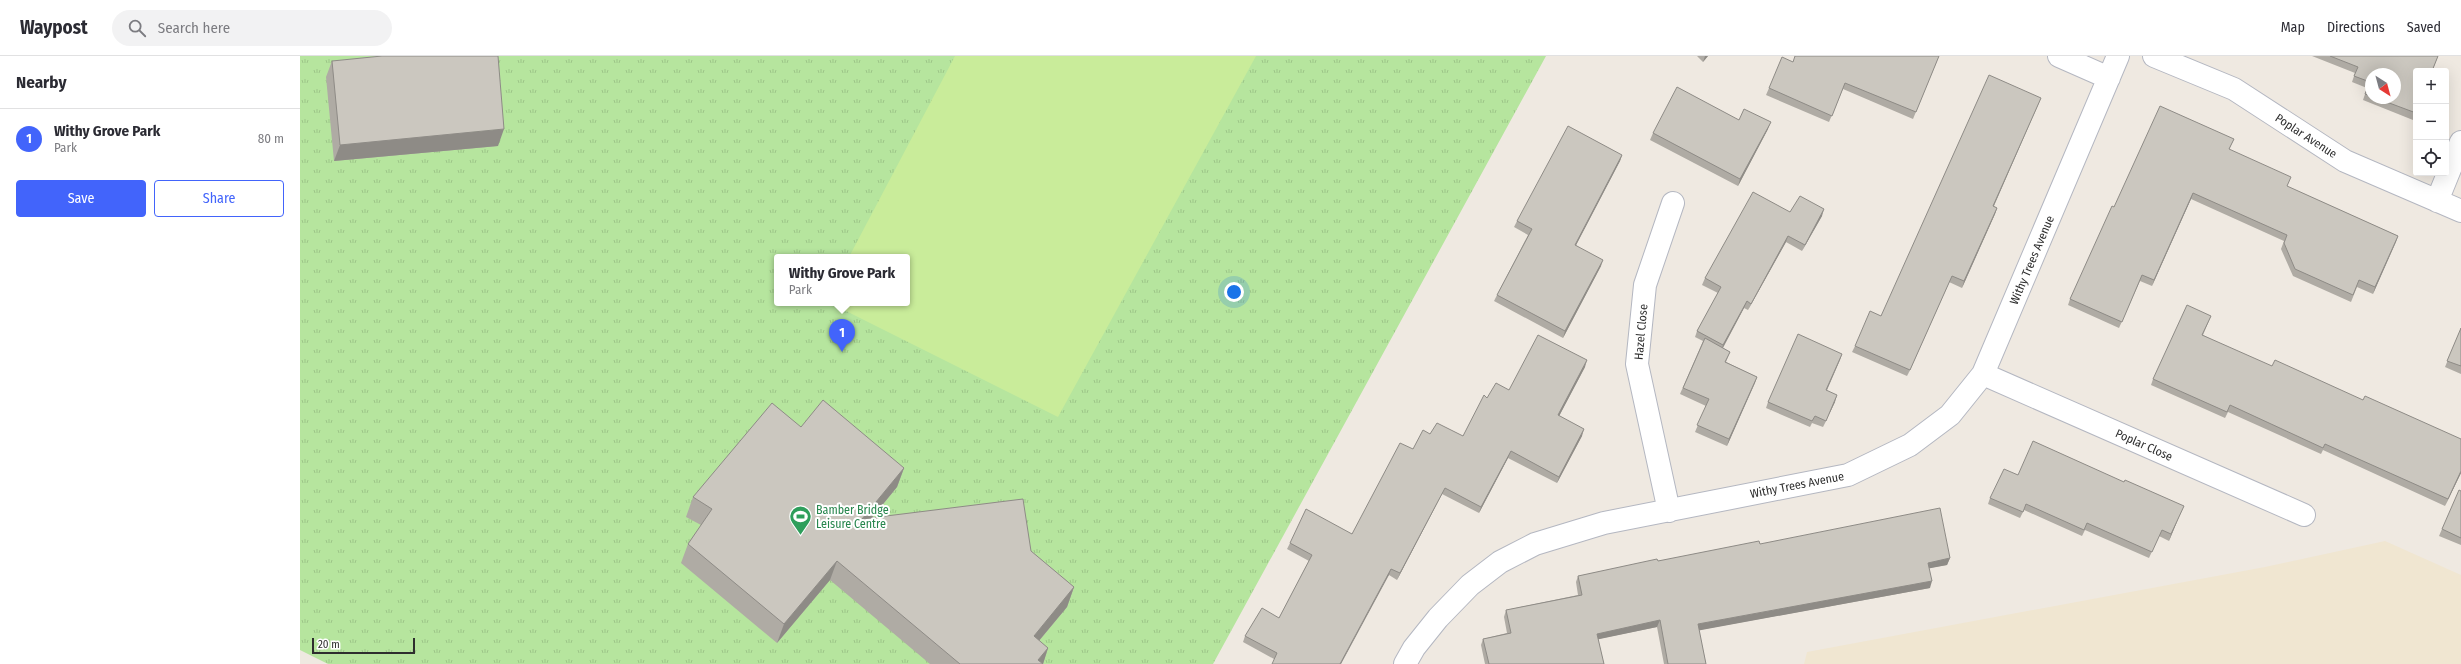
<!DOCTYPE html>
<meta charset="utf-8">
<style>
:root{--surface:#fff;--page:#f2f2f3;--text:#2b2b33;--muted:#7c7c81;--line:#e1e1e2;--accent:#4264fb}
body{margin:0;font-family:"Fira Sans Condensed",sans-serif;background:var(--page);color:var(--text)}
.controls{position:absolute;right:12px;top:12px;display:grid;overflow:hidden;border-radius:4px;box-shadow:0 4px 16px #0002}
.controls button{width:36px;height:36px;display:grid;place-items:center;padding:0;border:0;border-bottom:1px solid var(--line);background:var(--surface);color:var(--text);font:20px sans-serif}
.compass{position:absolute;left:2065px;top:12px;width:36px;height:36px;border-radius:50%;background:var(--surface);box-shadow:0 4px 16px #0002;rotate:144deg}
.scale{position:absolute;left:12px;bottom:10px;width:103px;box-sizing:border-box;padding-left:4px;border:2px solid #2e2e2e;border-top:0;font-size:11px;line-height:14px;white-space:nowrap;color:#2e2e2e;-webkit-text-stroke:3px #fff;paint-order:stroke}
.you{position:absolute;left:934px;top:236px;width:14px;height:14px;margin:-10px;border:3px solid #fff;border-radius:50%;background:#1a73e8;box-shadow:0 0 0 6px #1a73e833}
.badge{display:grid;place-items:center;width:26px;height:26px;border-radius:50%;background:var(--accent);color:#fff;font-size:13px;font-weight:700}
.pin{position:absolute;translate:-50% -33px;filter:drop-shadow(0 1px 2px #0008)}
.pin::after{content:'';position:absolute;top:21px;width:14px;height:12px;background:inherit;clip-path:polygon(0 0,100% 0,50% 100%)}
.popup{position:absolute;left:474px;top:198px;width:136px;height:52px;box-sizing:border-box;display:grid;place-content:center;border-radius:4px;background:var(--surface);filter:drop-shadow(0 1px 3px #0005);font-size:13px;white-space:nowrap;color:var(--muted)}
.popup b{font-size:15px;color:var(--text)}
.popup::after{content:'';position:absolute;left:50%;top:100%;margin-left:-8px;border:8px solid transparent;border-top-color:var(--surface)}
.list{margin:0;padding:0;list-style:none}
h2{display:flex;justify-content:space-between;align-items:center;height:52px;margin:0;padding:0 16px;font-size:17px}
h2 small{font-size:13px;font-weight:400;color:var(--muted)}
.list li{display:grid;grid-template-columns:26px 1fr auto;gap:12px;align-items:center;box-sizing:border-box;height:60px;padding:0 16px;border-top:1px solid var(--line)}
.list b{display:block;font-size:15px;white-space:nowrap}
.list p{margin:0;font-size:13px;white-space:nowrap;color:var(--muted)}
.list em{font-size:13px;font-style:normal;color:var(--muted)}
.actions{display:flex;gap:8px;padding:12px 16px}
.actions a{flex:1;padding:9px 0;border:1px solid var(--accent);border-radius:4px;text-align:center;font-size:14px;color:var(--accent)}
.actions .main{background:var(--accent);color:#fff}
.icon{flex:none;width:22px;height:22px;fill:none;stroke:currentColor;stroke-width:2;stroke-linecap:round;stroke-linejoin:round}
.map{position:relative;flex:none;width:2161px;height:608px;overflow:hidden}
header{display:flex;align-items:center;gap:24px;box-sizing:border-box;height:56px;padding:0 20px;background:var(--surface);border-bottom:1px solid var(--line)}
header strong{font-size:19px}
nav{display:flex;gap:22px;margin-inline-start:auto;font-size:14px}
.search{width:280px;height:36px;background:var(--page);display:flex;align-items:center;gap:10px;box-sizing:border-box;padding:0 14px;border-radius:22px;color:var(--muted);font-size:15px}
main{display:flex}
aside{flex:1;background:var(--surface)}
.map>svg:first-child{display:block}
</style>
<header>
<strong>Waypost</strong>
<div class="search"><svg class="icon" aria-label="search" viewBox="0 0 24 24"><circle cx="10" cy="10" r="6"/><path d="M15 15l6 6"/></svg>Search here</div>
<nav><a>Map</a><a>Directions</a><a>Saved</a></nav>
</header>
<main>
<aside>
<h2>Nearby<small></small></h2>
<ul class="list">
<li><span class="badge">1</span><div><b>Withy Grove Park</b><p>Park</p></div><em>80 m</em></li>
</ul>
<div class="actions"><a class="main">Save</a><a>Share</a></div>
</aside>
<div class="map">
<svg width="2161" height="608" viewBox="0 0 2161 608">
<defs>
<pattern id="grass-tufts" width="24" height="20" patternUnits="userSpaceOnUse"><rect width="24" height="20" fill="#b6e59e"/><path d="M3 7l-1-3M5 7V3M7 7l1-3M15 17l-1-3M17 17v-4M19 17l1-3" fill="none" stroke="#9dc588"/></pattern>
</defs>
<rect width="100%" height="100%" fill="#efe9e1"/>
<path fill="#f0e6d1" d="M 2085,485 L 2161,519 L 2161,608 L 1504,608 L 1507,596 L 1965,511 Z"/>
<path fill="url(#grass-tufts)" fill-rule="evenodd" d="M 0,0 L 1246,0 L 913,608 L 28,608 L 0,594 ZM 477,201 L 607,201 L 607,247 L 477,247 Z"/>
<path fill="#c9ec9a" d="M 655,0 L 956,0 L 758,361 L 530,247 L 607,247 L 607,201 L 549,201 Z"/>
<g fill="none" stroke-linecap="round" stroke-linejoin="round">
<defs>
<path id="minor" d="M 1759,0 L 1809,22
M 1854,0 L 1934,33 L 2045,105 L 2161,155
M 2137,145 L 2161,86
M 1683,318 L 2004,459
M 1369,455 L 1337,308 L 1345,229 L 1373,147
M 1105,608 L 1114,592 L 1138,562 L 1170,529 L 1200,506 L 1235,488 L 1304,467 L 1548,419 L 1610,389 L 1650,359 L 1683,318 L 1818,0"/>
</defs>
<use href="#minor" stroke="#b4b7c1" stroke-width="24"/>
<use href="#minor" stroke="#fff" stroke-width="22"/>
</g>
<path fill="#afaba4" fill-rule="evenodd" d="M 1397,0 L 1408,0 L 1403,6 Z
M 2012,0 L 2138,0 L 2113,64 L 2063,44 L 2067,32 L 2052,26 L 2055,17 ZM 2071,18 L 2095,42 L 2071,42 Z
M 32,5 L 198,90 L 34,105 L 26,21 Z
M 1637,5 L 1613,63 L 1543,33 L 1529,66 L 1466,39 L 1469,32 L 1493,6 Z
M 1741,42 L 1694,150 L 1697,152 L 1695,158 L 1662,232 L 1649,226 L 1607,320 L 1552,296 L 1555,290 L 1581,260 Z
M 1439,64 L 1468,73 L 1438,130 L 1350,84 L 1353,77 Z
M 1934,83 L 1929,94 L 1988,131 L 2098,180 L 2073,238 L 2057,231 L 2051,246 L 1993,220 L 1981,193 L 1984,185 L 1891,143 L 1852,230 L 1840,225 L 1819,272 L 1768,249 L 1770,243 L 1814,151 Z
M 1322,99 L 1320,105 L 1276,189 L 1301,210 L 1263,282 L 1194,245 L 1197,239 L 1228,179 L 1214,171 L 1217,165 Z
M 1490,156 L 1522,160 L 1502,195 L 1486,186 L 1448,254 L 1444,252 L 1423,292 L 1430,296 L 1426,306 L 1457,321 L 1427,390 L 1395,376 L 1406,350 L 1380,338 L 1403,285 L 1395,281 L 1397,275 L 1418,237 L 1402,229 L 1405,222 Z
M 1911,260 L 1903,279 L 2161,417 L 2145,450 L 2023,394 L 2021,398 L 1928,356 L 1925,362 L 1851,329 L 1853,323 Z
M 2161,272 L 2161,318 L 2145,311 Z
M 1542,298 L 1526,334 L 1535,346 L 1523,371 L 1512,367 L 1510,371 L 1466,352 L 1468,346 Z
M 1285,311 L 1259,360 L 1282,380 L 1257,427 L 1208,402 L 1179,457 L 1142,438 L 1097,524 L 1089,519 L 974,603 L 943,586 L 945,580 L 979,562 L 1009,505 L 987,493 L 990,487 L 1052,478 L 1113,393 L 1130,378 L 1163,380 L 1187,342 L 1209,334 Z
M 604,412 L 597,431 L 572,462 L 731,495 L 774,531 L 767,551 L 739,585 L 748,592 L 743,608 L 630,608 L 530,524 L 477,587 L 381,507 L 388,488 L 401,469 L 386,461 L 393,441 Z
M 2161,435 L 2161,489 L 2139,480 L 2142,473 Z
M 1690,442 L 1881,456 L 1869,485 L 1859,480 L 1849,502 L 1785,474 L 1782,480 L 1724,454 L 1720,462 L 1688,448 Z
M 1460,488 L 1650,502 L 1647,509 L 1629,512 L 1630,532 L 1399,574 L 1406,608 L 1364,608 L 1357,571 L 1298,583 L 1304,608 L 1185,608 L 1181,589 L 1183,583 L 1207,577 L 1204,561 L 1206,554 L 1278,539 L 1276,526 L 1278,520 L 1358,505 Z"/>
<path fill="#8e8b86" d="M 1405,0 L 1408,0 L 1403,6 Z
M 1741,42 L 1738,49 L 1691,156 L 1693,150 Z
M 1471,66 L 1468,73 L 1438,130 L 1440,123 Z
M 204,73 L 198,90 L 34,105 L 40,89 Z
M 1322,99 L 1320,105 L 1273,195 L 1275,189 Z
M 1893,137 L 1891,143 L 1852,230 L 1854,224 Z
M 1697,152 L 1695,158 L 1662,232 L 1664,225 Z
M 1524,153 L 1522,160 L 1502,195 L 1505,189 Z
M 1488,180 L 1486,186 L 1448,254 L 1451,248 Z
M 2098,180 L 2096,186 L 2073,238 L 2075,231 Z
M 1303,204 L 1301,210 L 1263,282 L 1265,275 Z
M 1652,220 L 1649,226 L 1607,320 L 1610,314 Z
M 1447,245 L 1444,252 L 1421,295 L 1423,289 Z
M 1542,298 L 1540,304 L 1524,341 L 1526,334 Z
M 1287,304 L 1285,311 L 1256,366 L 1258,359 Z
M 1457,321 L 1455,327 L 1427,390 L 1429,383 Z
M 1537,339 L 1535,346 L 1523,371 L 1526,365 Z
M 1284,373 L 1282,380 L 1257,427 L 1259,421 Z
M 1211,395 L 1208,402 L 1179,457 L 1181,451 Z
M 604,412 L 597,431 L 555,482 L 562,463 Z
M 2161,415 L 2161,417 L 2145,450 L 2148,443 Z
M 1145,432 L 1142,438 L 1097,524 L 1100,517 Z
M 1884,450 L 1881,456 L 1869,485 L 1871,478 Z
M 1650,502 L 1647,509 L 1626,513 L 1628,507 Z
M 537,505 L 530,524 L 477,587 L 484,568 Z
M 1091,513 L 1089,519 L 1041,608 L 1040,608 Z
M 1632,525 L 1630,532 L 1396,575 L 1398,568 Z
M 774,531 L 767,551 L 727,599 L 734,580 Z
M 1360,564 L 1357,571 L 1295,584 L 1297,578 Z
M 748,592 L 743,608 L 738,604 Z"/>
<path fill="#cbc7bf" stroke="#8e8b86" d="M 82,0 L 198,0 L 204,73 L 40,89 L 32,5 Z
M 1495,0 L 1639,0 L 1616,56 L 1545,27 L 1532,60 L 1469,32 L 1482,1 L 1493,6 Z
M 2030,0 L 2138,0 L 2132,15 L 2116,15 L 2116,57 L 2076,42 L 2095,42 L 2095,18 L 2071,18 L 2071,40 L 2065,38 L 2070,26 L 2054,20 L 2058,11 Z
M 1689,19 L 1741,42 L 1693,150 L 1697,152 L 1664,225 L 1652,220 L 1610,314 L 1555,290 L 1570,255 L 1581,260 Z
M 1377,31 L 1439,64 L 1444,53 L 1471,66 L 1440,123 L 1353,77 Z
M 1860,50 L 1934,83 L 1929,93 L 1991,121 L 1987,130 L 2098,180 L 2075,231 L 2059,224 L 2053,239 L 1995,213 L 1984,187 L 1987,179 L 1893,137 L 1854,224 L 1842,219 L 1822,266 L 1770,243 L 1812,150 L 1814,151 Z
M 1268,70 L 1322,99 L 1275,189 L 1303,204 L 1265,275 L 1197,239 L 1232,173 L 1217,165 Z
M 1453,136 L 1490,156 L 1500,140 L 1524,153 L 1505,189 L 1488,180 L 1451,248 L 1447,245 L 1423,289 L 1397,275 L 1421,231 L 1405,222 Z
M 1887,249 L 1911,260 L 1902,279 L 1972,310 L 1975,304 L 2063,344 L 2065,340 L 2161,383 L 2161,415 L 2148,443 L 2025,388 L 2023,392 L 1930,349 L 1927,356 L 1853,323 Z
M 2161,272 L 2161,310 L 2147,305 Z
M 1498,278 L 1542,298 L 1526,334 L 1537,339 L 1526,365 L 1515,360 L 1512,365 L 1468,346 Z
M 1238,279 L 1287,304 L 1258,359 L 1284,373 L 1259,421 L 1211,395 L 1181,451 L 1145,432 L 1100,517 L 1091,513 L 1040,608 L 972,608 L 977,597 L 945,580 L 962,552 L 979,562 L 1012,499 L 990,487 L 1006,453 L 1052,478 L 1100,387 L 1113,393 L 1123,374 L 1130,378 L 1137,367 L 1163,380 L 1184,339 L 1187,342 L 1196,327 L 1209,334 Z
M 1405,282 L 1430,296 L 1425,306 L 1457,321 L 1429,383 L 1397,369 L 1409,343 L 1383,332 Z
M 523,344 L 604,412 L 562,463 L 723,443 L 731,495 L 774,531 L 734,580 L 748,592 L 738,604 L 743,608 L 660,608 L 537,505 L 484,568 L 388,488 L 412,453 L 393,441 L 472,347 L 501,371 Z
M 1733,385 L 1824,426 L 1825,424 L 1884,450 L 1871,478 L 1862,474 L 1852,496 L 1787,467 L 1784,474 L 1726,448 L 1723,456 L 1690,442 L 1704,413 L 1718,419 Z
M 2159,434 L 2161,435 L 2161,482 L 2142,473 Z
M 1640,452 L 1650,502 L 1628,507 L 1632,525 L 1398,568 L 1406,608 L 1368,608 L 1360,564 L 1297,578 L 1304,608 L 1189,608 L 1183,583 L 1211,577 L 1206,554 L 1282,539 L 1278,520 L 1357,503 L 1358,505 L 1459,485 L 1460,488 Z"/>
<defs>
<symbol id="stadium-pin" viewBox="-11 -11 22 30"><path d="M0 17L-7.5 6A9.5 9.5 0 1 1 7.5 6Z" fill="#2e9e5b" stroke="#fff"/><path d="M0-5a6.5 5 0 1 0 0 10a6.5 5 0 1 0 0-10ZM-3.5-1.8h7v3.6h-7Z" fill="#fff"/></symbol>
</defs>
<g fill-rule="evenodd">
<use href="#stadium-pin" x="488" y="448" width="25" height="34"/>
</g>
<g text-anchor="middle" stroke-width="4" stroke-linejoin="round" paint-order="stroke">
<g font-size="12" fill="#2e2e2e" stroke="#fff">
<text transform="translate(2006 80) rotate(33)" y="4">Poplar Avenue</text>
<text transform="translate(1732 204) rotate(-67)" y="4">Withy Trees Avenue</text>
<text transform="translate(1341 276) rotate(-85)" y="4">Hazel Close</text>
<text transform="translate(1844 389) rotate(24)" y="4">Poplar Close</text>
<text transform="translate(1497 429) rotate(-11)" y="4">Withy Trees Avenue</text>
</g>
<g font-size="12" fill="#27864d" stroke="#fff" text-anchor="start">
<text x="516" y="458">Bamber Bridge<tspan x="516" dy="14">Leisure Centre</tspan></text>
</g>
</g>
</svg>
<div class="controls">
<button>+</button>
<button>−</button>
<button><svg class="icon" aria-label="locate" viewBox="0 0 24 24"><circle cx="12" cy="12" r="6"/><path d="M12 2v4M12 18v4M2 12h4M18 12h4"/></svg></button>
</div>
<svg class="compass" viewBox="-18 -18 36 36"><path d="M0-13l5 13h-10z" fill="#e53935"/><path d="M0 13l5-13h-10z" fill="#7c7c81"/></svg>
<div class="scale">20 m</div>
<div class="you"></div>
<div class="pin badge" style="left:542px;top:296px">1</div>
<div class="popup"><b>Withy Grove Park</b>Park</div>
</div>
</main>
